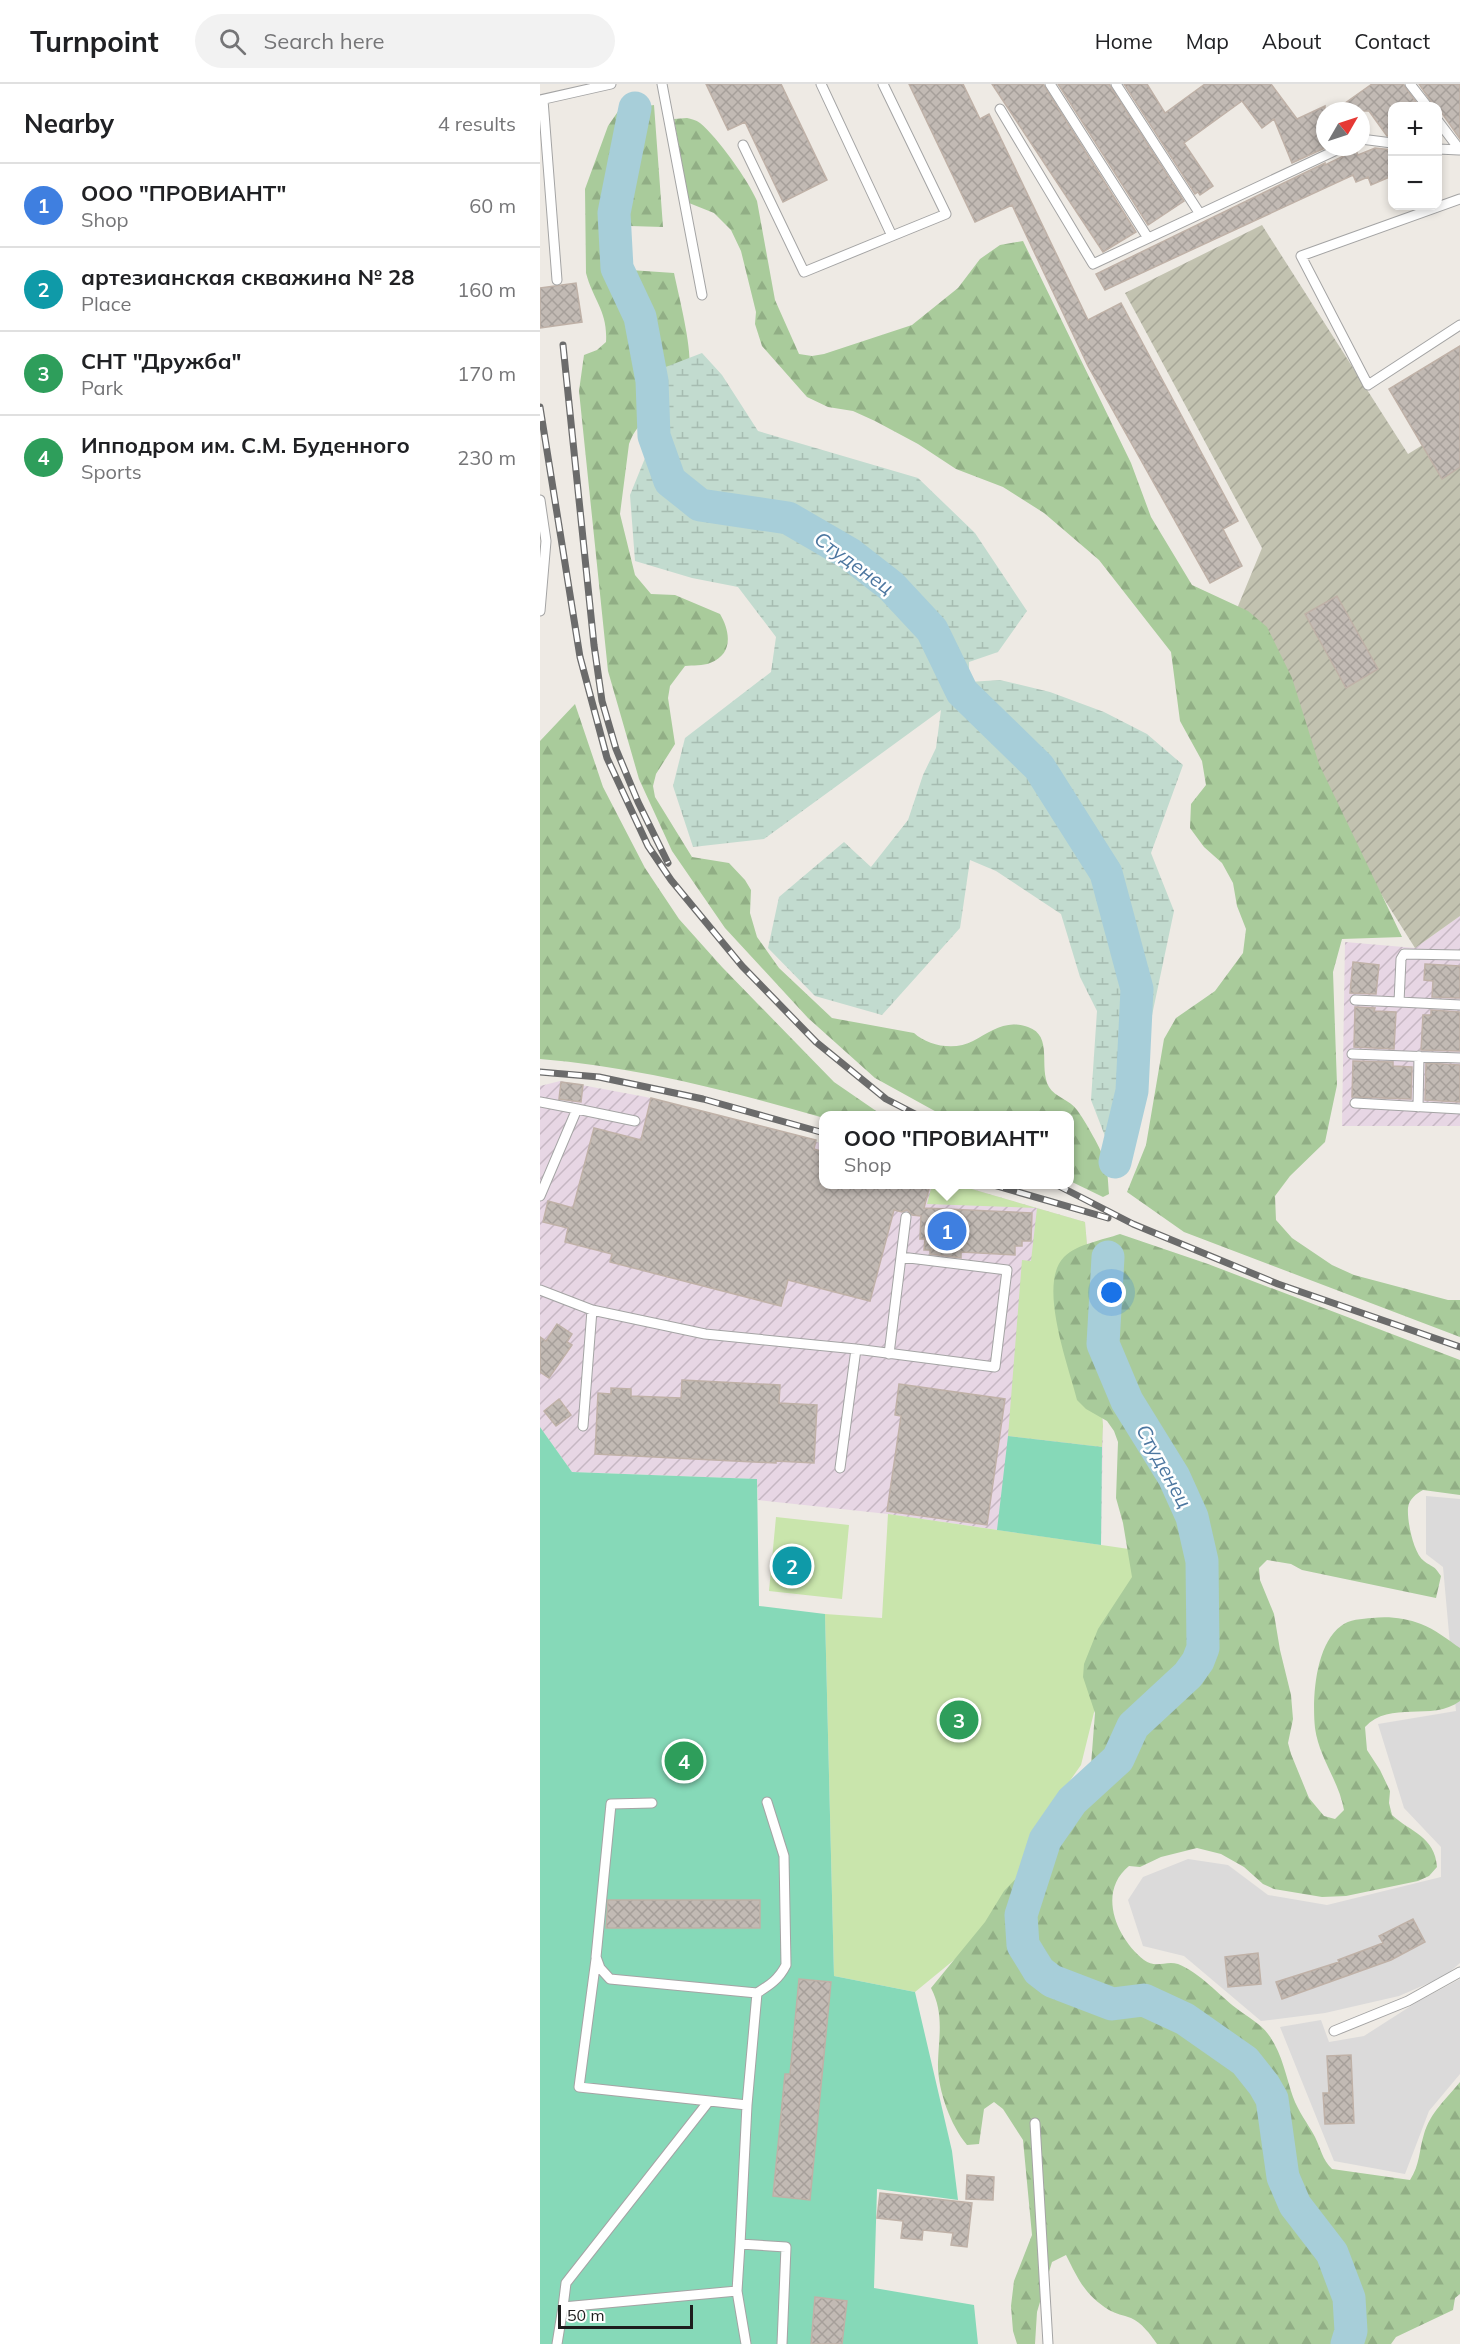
<!DOCTYPE html>
<meta charset="utf-8">
<style>
:root{--surface:#fff;--page:#f2f2f2;--text:#202124;--muted:#757577;--line:#e0e0e0;--accent:#bf0c0d}
body{margin:0;font-family:Mulish,sans-serif;background:var(--page);color:var(--text)}
.controls{position:absolute;right:18px;top:18px;display:grid;overflow:hidden;border-radius:12px;box-shadow:0 3px 9px #0003}
.controls button{width:54px;height:54px;display:grid;place-items:center;padding:0;border:0;border-bottom:2px solid var(--line);background:var(--surface);color:var(--text);font:30px sans-serif}
.compass{position:absolute;left:776px;top:18px;width:54px;height:54px;border-radius:50%;background:var(--surface);box-shadow:0 3px 9px #0003;rotate:51deg}
.scale{position:absolute;left:18px;bottom:15px;width:135px;box-sizing:border-box;padding-left:6px;border:3px solid #1d1d1d;border-top:0;font-size:16px;line-height:21px;white-space:nowrap;color:#1d1d1d;-webkit-text-stroke:4px #fff;paint-order:stroke}
.you{position:absolute;left:572px;top:1209px;width:21px;height:21px;margin:-15px;border:4px solid #fff;border-radius:50%;background:#1a73e8;box-shadow:0 0 0 9px #1a73e833}
.badge{display:grid;place-items:center;width:39px;height:39px;border-radius:50%;background:var(--accent);color:#fff;font-size:20px;font-weight:700}
.pin{position:absolute;translate:-50% -50%;border:3px solid #fff;box-shadow:0 2px 6px #0006}
.popup{position:absolute;left:279px;top:1027px;width:255px;height:78px;box-sizing:border-box;display:grid;place-content:center;border-radius:12px;background:var(--surface);filter:drop-shadow(0 2px 4px #0005);font-size:20px;white-space:nowrap;color:var(--muted)}
.popup b{font-size:22px;color:var(--text)}
.popup::after{content:'';position:absolute;left:50%;top:100%;margin-left:-12px;border:12px solid transparent;border-top-color:var(--surface)}
.list{margin:0;padding:0;list-style:none}
h2{display:flex;justify-content:space-between;align-items:center;height:78px;margin:0;padding:0 24px;font-size:26px}
h2 small{font-size:20px;font-weight:400;color:var(--muted)}
.list li{display:grid;grid-template-columns:39px 1fr auto;gap:18px;align-items:center;box-sizing:border-box;height:84px;padding:0 24px;border-top:2px solid var(--line)}
.list b{display:block;font-size:22px;white-space:nowrap}
.list p{margin:0;font-size:20px;white-space:nowrap;color:var(--muted)}
.list em{font-size:20px;font-style:normal;color:var(--muted)}
.icon{flex:none;width:33px;height:33px;fill:none;stroke:currentColor;stroke-width:2;stroke-linecap:round;stroke-linejoin:round}
.map{position:relative;flex:none;width:920px;height:2260px;overflow:hidden}
header{display:flex;align-items:center;gap:36px;box-sizing:border-box;height:84px;padding:0 30px;background:var(--surface);border-bottom:2px solid var(--line)}
header strong{font-size:28px}
nav{display:flex;gap:33px;margin-inline-start:auto;font-size:21px}
.search{width:420px;height:54px;background:var(--page);display:flex;align-items:center;gap:15px;box-sizing:border-box;padding:0 21px;border-radius:33px;color:var(--muted);font-size:22px}
main{display:flex}
aside{flex:1;background:var(--surface)}
.map>svg:first-child{display:block}
</style>
<header>
<strong>Turnpoint</strong>
<div class="search"><svg class="icon" aria-label="search" viewBox="0 0 24 24"><circle cx="10" cy="10" r="6"/><path d="M15 15l6 6"/></svg>Search here</div>
<nav><a>Home</a><a>Map</a><a>About</a><a>Contact</a></nav>
</header>
<main>
<aside>
<h2>Nearby<small>4 results</small></h2>
<ul class="list">
<li><span class="badge" style="background:#3f7fe0">1</span><div><b>ООО &quot;ПРОВИАНТ&quot;</b><p>Shop</p></div><em>60 m</em></li>
<li><span class="badge" style="background:#0f9aa8">2</span><div><b>артезианская скважина № 28</b><p>Place</p></div><em>160 m</em></li>
<li><span class="badge" style="background:#2e9e5b">3</span><div><b>СНТ &quot;Дружба&quot;</b><p>Park</p></div><em>170 m</em></li>
<li><span class="badge" style="background:#2e9e5b">4</span><div><b>Ипподром им. С.М. Буденного</b><p>Sports</p></div><em>230 m</em></li>
</ul>
</aside>
<div class="map">
<svg width="920" height="2260" viewBox="0 0 920 2260">
<defs>
<pattern id="industrial-furrows" width="10" height="10" patternUnits="userSpaceOnUse" patternTransform="scale(1.5)"><rect width="10" height="10" fill="#e7d6e4"/><path d="M-1 1l2-2M0 10L10 0M9 11l2-2" fill="none" stroke="#c6b7c3"/></pattern>
<pattern id="construction-furrows" width="10" height="10" patternUnits="userSpaceOnUse" patternTransform="scale(1.5)"><rect width="10" height="10" fill="#c2c2b0"/><path d="M-1 1l2-2M0 10L10 0M9 11l2-2" fill="none" stroke="#a6a697"/></pattern>
<pattern id="forest-firs" width="22" height="20" patternUnits="userSpaceOnUse" patternTransform="scale(1.5)"><rect width="22" height="20" fill="#a9cb9b"/><path d="M5 1l3.5 6h-7zM16 11l3.5 6h-7z" fill="#91ae85"/></pattern>
<pattern id="wetland-marsh" width="20" height="14" patternUnits="userSpaceOnUse" patternTransform="scale(1.5)"><rect width="20" height="14" fill="#c2dbcf"/><path d="M1 5h8M5 5V1M11 12h8M15 12V8" fill="none" stroke="#a6bcb1"/></pattern>
<pattern id="building-cross-hatch" width="8" height="8" patternUnits="userSpaceOnUse" patternTransform="scale(1.5)"><rect width="8" height="8" fill="#c2bab4"/><path d="M0 0l8 8M0 8l8-8" fill="none" stroke="#a69f9a"/></pattern>
</defs>
<rect width="100%" height="100%" fill="#eeeae4"/>
<path fill="#dbdada" d="M 886,1412 L 920,1415 L 920,1879 L 905,1892 L 859,1912 L 785,1929 L 721,1937 L 644,1872 L 603,1862 L 588,1816 L 603,1793 L 648,1775 L 688,1781 L 728,1811 L 787,1821 L 901,1793 L 901,1763 L 864,1724 L 838,1640 L 916,1627 L 903,1483 L 886,1470 Z
M 920,1895 L 920,1990 L 889,2027 L 865,2090 L 794,2077 L 740,1943 L 781,1936 L 789,1958 L 824,1952 L 877,1918 Z"/>
<path fill="url(#industrial-furrows)" d="M 920,832 L 920,1042 L 802,1042 L 805,858 L 875,864 Z
M 20,997 L 106,1013 L 284,1060 L 284,1100 L 418,1101 L 545,1138 L 563,1341 L 561,1461 L 348,1430 L 218,1416 L 217,1395 L 32,1388 L 0,1343 L 0,1002 Z"/>
<path fill="url(#construction-furrows)" d="M 722,141 L 868,370 L 920,338 L 920,832 L 875,864 L 781,715 L 696,527 L 722,464 L 585,209 Z"/>
<path fill="#c9e5ac" d="M 392,1101 L 418,1101 L 545,1138 L 563,1341 L 562,1363 L 468,1352 L 482,1176 L 491,1177 L 497,1124 L 387,1120 Z
M 348,1430 L 623,1470 L 563,1592 L 541,1681 L 508,1728 L 453,1844 L 375,1908 L 294,1892 L 285,1530 L 342,1534 Z
M 236,1433 L 309,1441 L 302,1515 L 229,1507 Z"/>
<path fill="url(#forest-firs)" d="M 114,21 L 123,143 L 90,142 L 90,186 L 134,189 C 138,209 155,273 148,290 C 144,298 136,310 130,317 C 114,336 100,331 89,360 L 80,430 L 95,491 L 111,510 L 135,511 L 180,530 C 190,547 194,570 170,579 C 163,582 153,581 145,582 L 130,602 L 128,614 L 135,660 L 116,690 L 113,702 L 115,713 L 152,773 L 189,779 L 205,796 L 211,806 L 210,829 L 217,853 L 239,884 L 292,934 L 374,949 C 388,962 415,967 433,957 C 451,947 466,935 488,943 C 514,952 498,983 509,1003 C 515,1013 530,1016 537,1026 C 544,1035 563,1068 565,1078 C 568,1088 568,1099 569,1110 L 563,1113 L 530,1097 L 530,1032 L 402,1031 L 335,994 L 268,934 L 185,844 L 132,767 L 99,695 L 68,587 L 39,307 L 44,271 L 57,266 L 66,258 C 68,227 53,216 46,189 L 45,105 L 68,42 L 79,26 Z
M 147,34 C 151,35 156,36 160,39 C 178,54 208,96 217,117 L 235,216 L 259,270 L 272,272 L 284,270 L 372,241 L 418,204 L 440,175 L 460,161 L 483,157 L 591,379 L 611,433 L 652,501 L 708,527 L 727,543 L 752,594 L 779,680 L 862,853 L 802,855 L 793,888 L 797,1001 L 785,1058 L 750,1092 L 735,1112 L 736,1136 L 752,1154 L 792,1181 L 814,1191 L 908,1216 L 920,1216 L 920,1253 L 644,1148 L 587,1108 L 606,1061 L 624,955 L 636,934 L 675,907 L 703,869 L 706,845 L 697,822 L 693,799 L 682,779 L 664,763 L 650,744 L 651,720 L 666,701 L 662,677 L 640,637 L 631,568 L 559,476 L 504,429 L 463,403 L 416,385 L 378,360 L 335,337 L 313,327 L 288,323 L 267,313 L 222,262 L 215,240 L 216,228 L 201,167 L 191,146 L 174,129 L 149,119 L 134,35 Z
M 35,620 L 63,703 L 105,784 L 139,835 L 182,883 L 294,998 L 342,1031 L 284,1032 L 284,1034 C 191,1007 97,983 0,975 L 0,657 Z
M 580,1150 L 668,1180 L 920,1276 L 920,1411 L 883,1406 C 876,1410 869,1415 868,1424 C 867,1436 873,1469 884,1477 C 893,1484 893,1480 901,1492 L 896,1514 L 762,1486 L 751,1480 L 727,1476 L 719,1484 L 720,1496 L 734,1530 L 740,1566 L 751,1611 L 753,1635 L 748,1659 L 751,1670 L 769,1714 L 784,1732 L 795,1735 L 804,1726 C 799,1697 779,1674 775,1644 C 772,1615 775,1561 801,1542 C 809,1535 822,1535 832,1534 C 848,1532 866,1534 881,1540 C 895,1545 908,1556 920,1564 L 920,1617 C 892,1638 850,1616 825,1643 L 827,1666 L 840,1686 L 850,1707 L 849,1719 L 852,1731 C 870,1748 895,1752 897,1783 L 889,1792 L 878,1797 L 806,1812 L 782,1813 L 734,1805 L 723,1800 L 704,1783 L 681,1770 L 657,1764 L 621,1773 L 600,1783 L 589,1782 C 557,1808 576,1854 604,1876 C 616,1885 626,1876 638,1880 C 659,1888 679,1911 696,1924 C 706,1932 721,1940 728,1950 C 742,1968 746,1993 753,2013 C 758,2027 768,2040 775,2053 C 781,2065 782,2075 792,2085 L 870,2096 C 880,2081 879,2066 884,2050 C 890,2029 907,2014 920,1998 L 920,2210 L 915,2214 L 913,2226 L 856,2253 L 851,2260 L 617,2260 C 611,2251 601,2238 591,2234 C 583,2231 576,2230 569,2226 C 545,2211 538,2195 526,2171 L 512,2178 L 497,2228 L 495,2260 L 477,2260 L 473,2247 L 471,2222 L 474,2197 L 492,2151 L 483,2056 L 463,2025 L 454,2018 L 444,2025 L 439,2060 L 427,2061 C 410,2041 397,2004 398,1978 C 399,1951 404,1929 391,1904 L 445,1838 L 464,1807 L 489,1781 L 551,1681 L 555,1629 L 543,1593 L 544,1580 L 558,1545 L 592,1493 L 583,1439 L 576,1414 L 578,1358 L 574,1347 L 567,1337 L 546,1325 L 537,1316 C 529,1283 497,1200 524,1173 C 537,1160 563,1156 580,1150 Z"/>
<path fill="url(#wetland-marsh)" d="M 162,269 L 182,291 L 218,347 L 378,394 L 435,449 L 487,527 L 458,568 L 429,578 L 429,598 L 460,596 L 510,608 L 564,628 L 607,650 L 643,681 L 611,769 L 634,827 L 611,936 L 603,1026 L 575,1078 L 551,1016 L 557,927 L 540,893 L 521,830 L 456,787 L 430,776 L 420,844 L 342,931 L 275,912 L 228,864 L 239,813 L 304,758 L 331,783 L 368,736 L 383,691 L 396,664 L 401,626 L 224,755 L 153,763 L 133,702 L 145,654 L 231,588 L 236,553 L 198,503 L 152,494 L 95,477 L 90,411 L 114,352 L 110,289 Z"/>
<path fill="#86d9b8" d="M 0,1343 L 32,1388 L 217,1395 L 219,1522 L 285,1530 L 294,1892 L 375,1908 L 412,2067 L 418,2116 L 337,2105 L 334,2204 L 434,2221 L 438,2260 L 0,2260 Z
M 468,1352 L 562,1363 L 561,1461 L 457,1446 Z"/>
<g fill="none" stroke-linecap="round" stroke-linejoin="round">
<path stroke="#a7ced9" stroke-width="33" d="M 95,24 L 74,129 L 77,184 L 100,233 L 112,297 L 114,352 L 130,397 L 160,421 L 248,434 L 310,470 L 351,502 L 392,546 L 422,608 L 499,683 L 566,789 L 597,905 L 592,1007 L 575,1078
M 568,1173 L 563,1260 L 587,1317 L 634,1393 L 652,1433 L 662,1477 L 663,1564 L 658,1577 L 648,1591 L 593,1642 L 578,1675 L 532,1717 L 505,1756 L 481,1831 L 483,1861 L 499,1887 L 512,1897 L 572,1920 L 604,1916 L 645,1935 L 705,1977 L 724,2001 L 732,2015 L 743,2093 L 755,2121 L 792,2169 L 809,2214 L 811,2247 L 807,2260"/>
</g>
<path fill="url(#building-cross-hatch)" stroke="#bfb1a7" stroke-width="1.5" d="M 166,0 L 241,0 L 287,96 L 243,118 L 205,38 L 188,46 Z
M 369,0 L 423,0 L 440,35 L 449,30 L 548,236 L 581,219 L 698,437 L 683,445 L 702,482 L 670,499 L 548,282 L 472,121 L 435,138 Z
M 452,0 L 503,0 L 596,148 L 563,168 Z
M 518,0 L 569,0 L 644,117 L 608,141 Z
M 584,0 L 607,0 L 625,29 L 665,0 L 731,0 L 757,35 L 785,22 L 785,64 L 752,79 L 734,35 L 722,44 L 702,17 L 644,59 L 673,102 L 660,111 L 658,108 L 655,110 Z
M 832,0 L 863,0 L 879,22 L 852,22 L 852,52 L 847,52 L 829,27 L 794,27 Z
M 879,0 L 920,0 L 920,55 L 897,22 L 894,22 Z
M 835,64 L 852,66 L 852,92 L 831,101 L 828,93 L 816,98 L 813,91 L 565,206 L 556,190 L 785,79 L 785,81 L 816,66 L 818,71 Z
M 36,199 L 42,238 L 0,244 L 0,204 Z
M 920,262 L 920,383 L 902,395 L 849,305 Z
M 797,512 L 838,585 L 806,604 L 765,530 Z
M 813,878 L 839,881 L 836,910 L 810,909 Z
M 885,880 L 920,882 L 920,914 L 892,913 L 893,897 L 884,896 Z
M 815,923 L 835,924 L 834,927 L 856,928 L 854,965 L 814,963 Z
M 891,926 L 920,928 L 920,967 L 881,966 L 883,931 L 891,931 Z
M 813,977 L 853,978 L 853,982 L 872,983 L 871,1015 L 812,1013 Z
M 886,979 L 920,981 L 920,1018 L 885,1016 Z
M 21,998 L 43,1001 L 41,1018 L 19,1015 Z
M 111,1014 L 276,1056 L 274,1065 L 284,1068 L 284,1101 L 390,1101 L 384,1124 L 492,1129 L 491,1157 L 482,1157 L 482,1162 L 475,1162 L 475,1171 L 421,1168 L 421,1174 L 390,1170 L 390,1166 L 384,1166 L 385,1155 L 380,1155 L 381,1132 L 372,1131 L 367,1126 L 362,1128 L 354,1126 L 330,1217 L 248,1196 L 241,1222 L 70,1178 L 72,1170 L 25,1158 L 28,1144 L 3,1138 L 8,1117 L 33,1124 L 54,1044 L 101,1056 Z
M 17,1240 L 32,1250 L 27,1258 L 32,1261 L 9,1294 L 0,1288 L 0,1253 L 6,1257 Z
M 142,1296 L 240,1301 L 239,1319 L 277,1321 L 274,1379 L 236,1377 L 236,1379 L 55,1370 L 58,1309 L 71,1310 L 71,1304 L 91,1305 L 91,1312 L 141,1314 Z
M 359,1300 L 465,1315 L 447,1441 L 347,1427 L 361,1332 L 355,1331 Z
M 19,1315 L 31,1331 L 16,1342 L 4,1327 Z
M 68,1816 L 220,1816 L 220,1844 L 66,1844 Z
M 873,1835 L 885,1858 L 851,1876 L 742,1915 L 736,1898 L 799,1878 L 798,1876 L 843,1859 L 839,1852 Z
M 718,1869 L 721,1900 L 688,1903 L 685,1873 Z
M 259,1895 L 291,1898 L 270,2116 L 233,2112 L 245,1990 L 250,1990 Z
M 811,1971 L 814,2039 L 785,2040 L 783,2009 L 789,2009 L 787,1972 Z
M 427,2091 L 454,2093 L 453,2116 L 426,2115 Z
M 340,2109 L 432,2119 L 427,2163 L 411,2161 L 413,2149 L 383,2146 L 382,2156 L 361,2154 L 363,2137 L 337,2134 Z
M 275,2213 L 307,2217 L 302,2260 L 271,2260 Z"/>
<g fill="none" stroke-linecap="round" stroke-linejoin="round">
<defs>
<path id="service" d="M 122,0 L 162,211
M 281,0 L 352,152 L 406,130 L 343,0
M 510,0 L 608,154
M 576,0 L 660,130
M 870,0 L 887,22
M 0,16 L 71,0
M 3,16 L 17,196
M 460,25 L 553,180 L 803,63
M 898,37 L 920,66
M 821,55 L 852,59
M 203,61 L 264,188 L 352,152
M 898,65 L 919,66
M 920,115 L 761,172 L 828,301 L 920,241
M 0,416 L 6,457 L 0,527
M 920,871 L 864,870 L 861,875 L 859,918 L 920,921
M 815,916 L 859,918
M 812,970 L 920,974
M 0,1018 L 37,1025 L 0,1112
M 815,1019 L 920,1025
M 878,1023 L 879,972
M 37,1025 L 95,1037
M 361,1173 L 366,1133
M 0,1206 L 52,1226 L 165,1250 L 316,1265 L 455,1283 L 467,1186 L 361,1173 L 349,1270
M 43,1342 L 52,1226
M 300,1384 L 316,1265
M 112,1719 L 71,1720 L 56,1873 L 60,1884 L 70,1895 L 217,1909 L 207,2021 L 200,2160
M 56,1875 L 39,2003 L 207,2021
M 217,1909 C 230,1901 239,1895 246,1881 L 244,1772 L 227,1718
M 794,1947 L 868,1917 L 920,1888
M 495,2039 L 508,2260
M 197,2207 L 206,2260
M 23,2223 L 26,2199 L 169,2017
M 17,2260 L 23,2223 L 197,2207 L 200,2160 L 246,2163 L 242,2260"/>
</defs>
<use href="#service" stroke="#a4a4a4" stroke-width="11"/>
<use href="#service" stroke="#fff" stroke-width="9"/>
<defs>
<path id="rail" d="M 23,261 L 54,561 L 62,617 L 76,665 L 98,718 L 128,779
M 0,323 L 40,573 L 67,674 L 108,762 L 131,796 L 202,882 L 276,958 L 346,1015 L 379,1032
M 0,988 L 59,993 L 163,1015 L 284,1049
M 450,1100 L 568,1134
M 515,1100 L 593,1140 L 738,1200 L 920,1263"/>
</defs>
<use href="#rail" stroke="#6b6b6b" stroke-width="7"/>
<use href="#rail" stroke="#fff" stroke-width="4.5" stroke-dasharray="14" stroke-linecap="butt"/>
</g>
<g text-anchor="middle" stroke-width="5" stroke-linejoin="round" paint-order="stroke">
<g font-size="20" font-style="italic" fill="#4d77a0" stroke="#fff">
<text transform="translate(314 479) rotate(36)" y="7">Студенец</text>
<text transform="translate(624 1382) rotate(61)" y="7">Студенец</text>
</g>
</g>
</svg>
<div class="controls">
<button>+</button>
<button>−</button>
</div>
<svg class="compass" viewBox="-18 -18 36 36"><path d="M0-13l5 13h-10z" fill="#e53935"/><path d="M0 13l5-13h-10z" fill="#757577"/></svg>
<div class="scale">50 m</div>
<div class="you"></div>
<div class="pin badge" style="left:407px;top:1147px;background:#3f7fe0">1</div>
<div class="popup"><b>ООО &quot;ПРОВИАНТ&quot;</b>Shop</div>
<div class="pin badge" style="left:252px;top:1482px;background:#0f9aa8">2</div>
<div class="pin badge" style="left:419px;top:1636px;background:#2e9e5b">3</div>
<div class="pin badge" style="left:144px;top:1677px;background:#2e9e5b">4</div>
</div>
</main>
